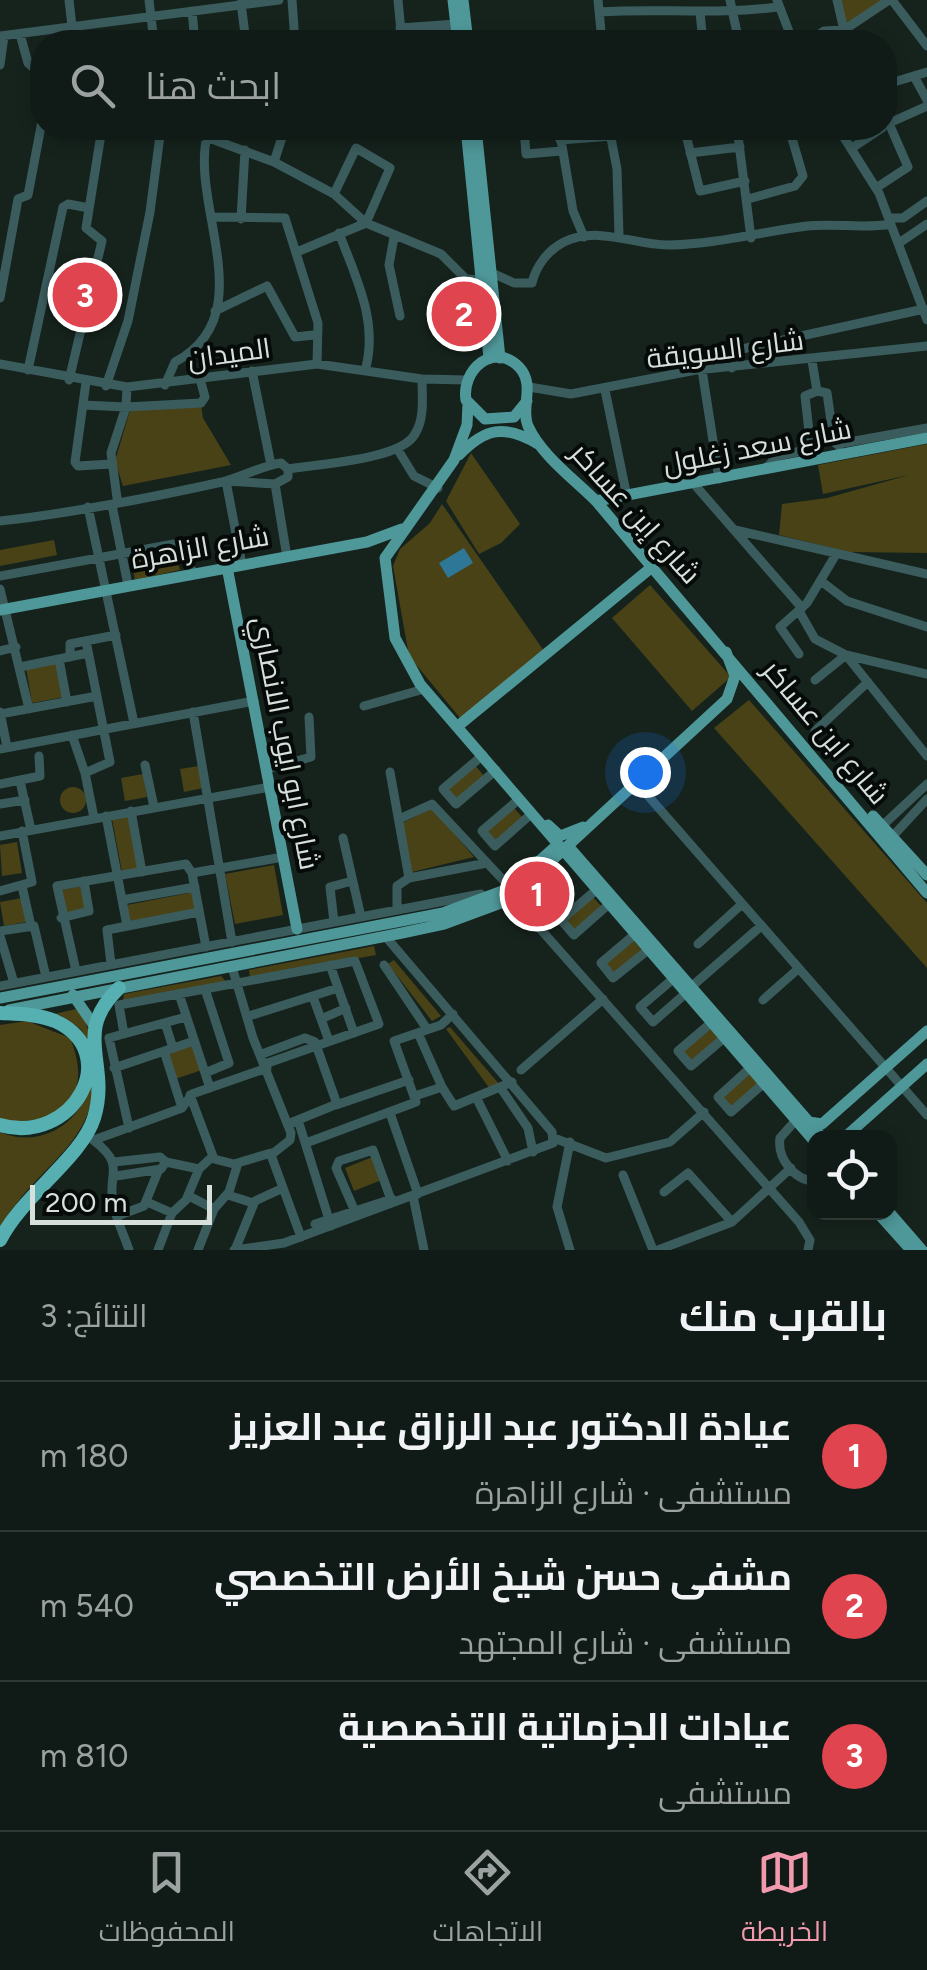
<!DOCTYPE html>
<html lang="ar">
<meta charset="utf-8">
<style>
:root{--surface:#101a16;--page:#19231f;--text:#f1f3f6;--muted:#9ca1a1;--line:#303835;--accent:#f29aad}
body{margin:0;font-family:Figtree,Cairo,sans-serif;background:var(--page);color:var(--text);direction:rtl}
.controls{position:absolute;right:30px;bottom:30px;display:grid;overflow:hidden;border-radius:20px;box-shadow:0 5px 15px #0003}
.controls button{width:90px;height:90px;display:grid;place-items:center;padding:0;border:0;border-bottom:2px solid var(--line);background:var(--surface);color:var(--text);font:50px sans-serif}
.scale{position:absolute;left:30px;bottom:25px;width:182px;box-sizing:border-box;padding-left:10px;border:5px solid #d8e0dc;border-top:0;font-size:28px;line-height:35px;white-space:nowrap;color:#d8e0dc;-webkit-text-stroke:8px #060b09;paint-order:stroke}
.you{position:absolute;left:645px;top:772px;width:35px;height:35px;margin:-25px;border:8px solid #fff;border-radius:50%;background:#1a73e8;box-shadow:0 0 0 15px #1a73e833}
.badge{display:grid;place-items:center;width:65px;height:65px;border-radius:50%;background:var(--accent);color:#fff;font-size:32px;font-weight:700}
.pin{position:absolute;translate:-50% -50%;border:5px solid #fff;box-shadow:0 2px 10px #0006}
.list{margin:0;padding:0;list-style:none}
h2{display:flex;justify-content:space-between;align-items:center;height:130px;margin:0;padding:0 40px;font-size:42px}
h2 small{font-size:32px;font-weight:400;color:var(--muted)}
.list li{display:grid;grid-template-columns:65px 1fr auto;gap:30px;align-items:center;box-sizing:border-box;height:150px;padding:0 40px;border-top:2px solid var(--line)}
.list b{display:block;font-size:38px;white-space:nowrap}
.list p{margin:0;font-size:32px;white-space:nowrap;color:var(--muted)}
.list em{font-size:32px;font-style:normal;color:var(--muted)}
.icon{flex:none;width:55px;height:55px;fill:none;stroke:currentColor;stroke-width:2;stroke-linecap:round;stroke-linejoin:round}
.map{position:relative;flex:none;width:927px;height:1250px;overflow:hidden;direction:ltr}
.search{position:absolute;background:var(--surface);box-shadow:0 5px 15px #0003;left:30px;right:30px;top:30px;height:110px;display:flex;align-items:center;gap:25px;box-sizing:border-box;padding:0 35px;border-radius:40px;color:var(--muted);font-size:38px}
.sheet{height:580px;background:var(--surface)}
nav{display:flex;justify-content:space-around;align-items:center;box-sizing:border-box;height:140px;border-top:2px solid var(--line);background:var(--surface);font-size:28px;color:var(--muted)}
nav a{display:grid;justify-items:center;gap:5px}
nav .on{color:var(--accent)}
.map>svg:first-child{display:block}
</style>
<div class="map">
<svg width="927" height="1250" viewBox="0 0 927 1250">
<rect width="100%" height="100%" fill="#16231d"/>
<path fill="#484216" d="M 837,0 L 889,0 L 843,29 Z
M 201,404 L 203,418 L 231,465 L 123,486 L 115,461 L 130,410 Z
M 927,444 L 927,553 L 849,552 L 779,535 L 782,504 L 827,498 L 909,475 L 823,494 L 818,465 Z
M 471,453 L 520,524 L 501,543 L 479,554 L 446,501 Z
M 442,504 L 544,651 L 460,718 L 409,656 L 393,566 L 400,549 L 430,523 Z
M 54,540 L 57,555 L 0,566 L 0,550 Z
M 174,549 L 180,570 L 135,580 L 131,558 Z
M 650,585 L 731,677 L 692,711 L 612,618 Z
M 58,662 L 64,697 L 32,703 L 26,668 Z
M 749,700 L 927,903 L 927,968 L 714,728 Z
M 474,764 L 484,776 L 456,801 L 446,789 Z
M 199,766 L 203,788 L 184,792 L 180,769 Z
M 143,774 L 147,797 L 125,801 L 121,778 Z
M60 800a13 13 0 1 1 26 0a13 13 0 1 1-26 0Z
M 513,807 L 523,818 L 495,843 L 485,831 Z
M 432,808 L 474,857 L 412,872 L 402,823 Z
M 130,815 L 140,868 L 122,872 L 112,819 Z
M 17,842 L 22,873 L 2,876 L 0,845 Z
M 274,865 L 283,915 L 235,924 L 225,874 Z
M 83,886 L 88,909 L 66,914 L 61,890 Z
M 194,892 L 197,909 L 130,922 L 127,905 Z
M 592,896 L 602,907 L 574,932 L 564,920 Z
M 22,898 L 26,922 L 4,926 L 0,902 Z
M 632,939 L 642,950 L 613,975 L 603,964 Z
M 374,946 L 376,955 L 250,978 L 249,970 Z
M 394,960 L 441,1016 L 432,1021 L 388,964 Z
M 221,976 L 228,984 L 122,1006 L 124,994 Z
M 76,1009 C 88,1019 90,1036 92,1051 C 106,1145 42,1156 0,1228 L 0,1132 C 54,1155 104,1102 88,1050 C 86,1043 85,1033 79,1028 C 73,1022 58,1018 50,1015 Z
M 27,1021 L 70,1038 C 95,1097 60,1130 0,1119 L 0,1025 Z
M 450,1027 L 500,1085 L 490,1089 L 446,1029 Z
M 709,1027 L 719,1038 L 690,1063 L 680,1052 Z
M 194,1043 L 202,1070 L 175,1079 L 166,1052 Z
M 749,1072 L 759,1084 L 731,1108 L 721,1097 Z
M 375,1156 L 384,1179 L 354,1191 L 345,1168 Z"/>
<path fill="#2f7796" d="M 464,548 L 473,563 L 448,578 L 439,563 Z"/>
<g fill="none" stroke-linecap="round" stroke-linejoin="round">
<path stroke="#3b5c5d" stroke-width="9" d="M 69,0 L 72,26
M 149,0 L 154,42
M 292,0 L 295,42
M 398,0 L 402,42
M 598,0 L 602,42
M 730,0 L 739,42
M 777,0 L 793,42
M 837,0 L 844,30
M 892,0 L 927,46
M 241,3 L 246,42
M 192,11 L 195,42
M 599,12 C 659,8 718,15 777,7
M 700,12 L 703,42
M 400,28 L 456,24
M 20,34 L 28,63 L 42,76
M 0,36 L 279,0
M 401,36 L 456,30
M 347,42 L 386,39
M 755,42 L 771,39 L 774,42
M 808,42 L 824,31 L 844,30 L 889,0
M 0,65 L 4,36
M 914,76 L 927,100
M 884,85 L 927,72
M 887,124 L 927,106
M 182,128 L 274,162 L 334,194 L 366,223 L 441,254 L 466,279 L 482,280
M 524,128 L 526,154 L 561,151
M 559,128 L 573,211 L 584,237
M 609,128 L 617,169 L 619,235
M 737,128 L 751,238
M 838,128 L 879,193 L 927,320
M 685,131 L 700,191 L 745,181
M 560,140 L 716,128
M 852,148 L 882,128
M 690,153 L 740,147
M 274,162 L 285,128
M 876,188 L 908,167 L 884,112
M 748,199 L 795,186 L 803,176 L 789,128
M 214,217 L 285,218 L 318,323 L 317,364
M 889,218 L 903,218 L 927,201
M 241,219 L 245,150
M 339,233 C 356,278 379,322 365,371
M 394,237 L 389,265 L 400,316
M 899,243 L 927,224
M 297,252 L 366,223 L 390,168 L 356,148 L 334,194
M 490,272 L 514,283 L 532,283 C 536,266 548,250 564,242 C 600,225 635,246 670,245 C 717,244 760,232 807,226 C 835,223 864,229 891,224
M 0,298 L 18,199 L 28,195 L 42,121
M 215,311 L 267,286 L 295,337 L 314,335
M 812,361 L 817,391
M 0,364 L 127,387 L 317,364 L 422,379 L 466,380
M 732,368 L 733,351 L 924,309
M 28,370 L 63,207 L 68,204 L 89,208
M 702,370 L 719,479
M 252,371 L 271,465
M 69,380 L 102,241 L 86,228 L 102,128
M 86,382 L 75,462 L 78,466 L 111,464
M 165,385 L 175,362 C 263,315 190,207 207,136
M 106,386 L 128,321 L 150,212 L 161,128
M 529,387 L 571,394 L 696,370 L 927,346
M 605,390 L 627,497
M 817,391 L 827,393 L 834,442 L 839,446
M 83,405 L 126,407 L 201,403 L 205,397 L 200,379
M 838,444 L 927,428
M 398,450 L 414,476 L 438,488
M 765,469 L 778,456 L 811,449 L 805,396 L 817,391
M 275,484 L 287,557
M 694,484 L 802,608
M 117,498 L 111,453 L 126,407 L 127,387
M 112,505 L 128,585
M 88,507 L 134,723
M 0,521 C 75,513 149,498 222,482 C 242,477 261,466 281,463 L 288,469 C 318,464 401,460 415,434 C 425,418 422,397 422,379
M 735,530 L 927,574
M 242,565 L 226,481 L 275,484 L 288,477 L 288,469
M 0,576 L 174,544 L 194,573
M 821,581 L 847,601 L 927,627
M 0,589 L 29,709
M 799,611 L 815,639 L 846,655 L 815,680
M 86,641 L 110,762 L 85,773 L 94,818
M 0,651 L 16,647
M 799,654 L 780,627 L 807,603 L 835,556
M 70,657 L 70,644 L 116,635
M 59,659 L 67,702
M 20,667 L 88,653
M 927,674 L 846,655 L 927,756
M 364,706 L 424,689
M 0,712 L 7,747
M 193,712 L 232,942
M 0,714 L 97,696
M 815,731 L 868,682
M 72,735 L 85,773
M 0,749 L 254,701
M 483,755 L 443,789 L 456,804 L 496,770
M 145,765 L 154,807
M 267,769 L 311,757 L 309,717
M 390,772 L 409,878 L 397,886 L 397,910
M 20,781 L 31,830
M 636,782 L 927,1115
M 0,784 L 40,776 L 39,756
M 518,800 L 482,831 L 495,846 L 530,815
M 0,804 L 25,800
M 131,811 L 142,872
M 106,816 L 127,926
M 399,819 L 432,804 L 504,881
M 882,826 L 927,784
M 0,836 L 270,787
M 892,837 L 927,799
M 343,838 L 361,917
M 192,873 L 283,857
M 409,878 L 487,863
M 22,886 L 31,926
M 0,891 L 32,882 L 22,831
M 595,891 L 561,920 L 574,935 L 608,905
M 122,900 L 195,887
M 509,900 L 535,923 L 799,1222 L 810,1240 L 808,1250
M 61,918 L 89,911 L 84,881
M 334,922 L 330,887 L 352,881
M 0,931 L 34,926 L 46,977
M 634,935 L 601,963 L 613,978 L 648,950
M 0,936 L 14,983
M 698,944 L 742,904
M 111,964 L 107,930 L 199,912
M 330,965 L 354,1033
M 384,965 L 427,1029
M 232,967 L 253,1038 L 291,1133 L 290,1140 L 271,1155 L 301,1237
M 76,971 L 57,886 L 186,864 L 192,873 L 206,947
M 673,979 L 640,1007 L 653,1022 L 685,994
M 0,986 L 481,894
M 691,987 L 761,926
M 179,994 L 210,1088
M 313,997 L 329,1041
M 763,1000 L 798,969
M 249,1016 L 338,988
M 321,1019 L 346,1008
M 165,1023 L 173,1048
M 711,1023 L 678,1051 L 691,1066 L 724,1038
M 418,1033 L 442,1087
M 124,1034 L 119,1005 L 355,961 L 379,1024 L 265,1064
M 164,1051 L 182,1108
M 262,1054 L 305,1038 L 315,1042 L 337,1104 L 288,1124
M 114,1068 L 194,1041
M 750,1068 L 718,1097 L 731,1112 L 764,1083
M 521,1070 L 603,999
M 205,1073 L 229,1063 L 205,989
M 500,1087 L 528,1128 L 533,1152
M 190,1095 L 214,1159 L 234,1164 L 271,1153
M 415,1096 L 442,1087 L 454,1106 L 512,1082
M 476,1097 L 508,1161
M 336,1105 L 409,1080
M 390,1113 L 418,1194
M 298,1120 L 331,1226
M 796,1120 L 780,1138 C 777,1158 794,1180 814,1181
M 129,1128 L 109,1038 L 186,1017
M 554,1138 L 606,1158 L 670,1142 L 704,1112
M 93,1140 C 127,1166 107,1172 113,1204 C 116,1219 124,1235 129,1250
M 94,1140 L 182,1108 L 192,1094 L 267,1068
M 306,1143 L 416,1102 L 394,1041 L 441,1025 L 453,1014
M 114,1162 L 160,1157 L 166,1162 L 161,1169 L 116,1176
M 166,1162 L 199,1169
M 623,1175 L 653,1250
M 664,1192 L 688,1173 L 732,1222
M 228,1195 L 253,1203
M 189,1196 L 214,1209
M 413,1196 L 424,1250
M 147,1202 L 172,1213
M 117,1216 L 144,1206 L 159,1169
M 357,1216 L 336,1168 L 339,1161 L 373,1150 L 390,1197
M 315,1224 L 392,1199
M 158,1250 L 172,1213 L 186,1200 L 199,1169 L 212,1157
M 198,1250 L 214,1209 L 229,1192 L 238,1163
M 234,1250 L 284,1243 L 553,1143 L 552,1132 L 386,937
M 235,1250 L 255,1201 L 283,1188
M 570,1250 L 557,1207 L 570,1142
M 658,1250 L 732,1222 L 791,1168"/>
<path stroke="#4f989a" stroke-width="11" d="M 453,0 L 458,42
M 463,0 L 468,42
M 466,128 L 489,358
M 476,128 L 500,358
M 527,401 L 514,417 L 485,419 L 466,400 C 461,370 494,341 519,367 C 536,385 520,407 528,426 C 541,455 574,479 596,501 L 927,893
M 468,404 L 467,425 L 454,460 L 385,558 L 395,638 L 420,684 L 814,1141
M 459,455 C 485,428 504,424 538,444
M 596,501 L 927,438
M 227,567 L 297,929
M 0,610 L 367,542 L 402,529
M 458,726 L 652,567
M 873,816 L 927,875
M 548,825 L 560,836 L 583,827
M 569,847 L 823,1138
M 73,995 L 93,1024
M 0,998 L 443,913 L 508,889 L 556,846
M 9,1010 L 402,933 L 444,924 L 509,900 L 727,699 L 735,676 L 726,652
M 809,1122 L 822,1124 L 927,1031
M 844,1138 L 927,1064
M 877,1212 L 911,1250
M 889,1212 L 922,1250"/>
<path stroke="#56b0b2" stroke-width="14" d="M 0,1013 C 18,1014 38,1014 55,1021 C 125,1053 73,1146 0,1125
M 0,1240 C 23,1195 82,1157 94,1118 C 111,1062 71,1034 119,988"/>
</g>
<g text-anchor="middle" stroke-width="8" stroke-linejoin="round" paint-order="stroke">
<g font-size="28" fill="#d8e0dc" stroke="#060b09">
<text transform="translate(725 349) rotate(-7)" y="10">شارع السويقة</text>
<text transform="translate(229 353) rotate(-8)" y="10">الميدان</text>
<text transform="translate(757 446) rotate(-11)" y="10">شارع سعد زغلول</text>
<text transform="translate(636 513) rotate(48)" y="10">شارع إبن عساكر</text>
<text transform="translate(200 547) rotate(-10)" y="10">شارع الزاهرة</text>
<text transform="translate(826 732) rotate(50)" y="10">شارع ابن عساكر</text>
<text transform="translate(286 743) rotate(79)" y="10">شارع ابو ايوب الانصاري</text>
</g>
</g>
</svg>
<div class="controls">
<button><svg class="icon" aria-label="locate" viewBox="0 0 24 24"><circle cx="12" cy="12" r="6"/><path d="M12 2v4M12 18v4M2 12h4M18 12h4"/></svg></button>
</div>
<div class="scale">200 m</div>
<div class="you"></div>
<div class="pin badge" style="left:537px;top:894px;background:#e0444e">1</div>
<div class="pin badge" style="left:464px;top:314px;background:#e0444e">2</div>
<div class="pin badge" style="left:85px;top:295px;background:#e0444e">3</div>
<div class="search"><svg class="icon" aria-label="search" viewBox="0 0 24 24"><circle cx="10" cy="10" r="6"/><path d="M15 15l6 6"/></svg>ابحث هنا</div>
</div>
<section class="sheet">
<h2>بالقرب منك<small>النتائج: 3</small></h2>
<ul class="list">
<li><span class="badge" style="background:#e0444e">1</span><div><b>عيادة الدكتور عبد الرزاق عبد العزيز</b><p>مستشفى · شارع الزاهرة</p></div><em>180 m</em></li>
<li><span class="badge" style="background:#e0444e">2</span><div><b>مشفى حسن شيخ الأرض التخصصي</b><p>مستشفى · شارع المجتهد</p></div><em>540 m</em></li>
<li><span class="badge" style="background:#e0444e">3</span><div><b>عيادات الجزماتية التخصصية</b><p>مستشفى</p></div><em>810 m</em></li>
</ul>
</section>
<nav>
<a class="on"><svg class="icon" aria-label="map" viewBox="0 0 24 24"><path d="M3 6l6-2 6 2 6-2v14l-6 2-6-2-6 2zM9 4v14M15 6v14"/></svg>الخريطة</a>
<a><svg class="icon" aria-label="directions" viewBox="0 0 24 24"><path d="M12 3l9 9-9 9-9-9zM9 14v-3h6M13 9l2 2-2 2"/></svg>الاتجاهات</a>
<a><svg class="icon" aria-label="saved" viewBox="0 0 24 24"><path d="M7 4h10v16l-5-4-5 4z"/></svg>المحفوظات</a>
</nav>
